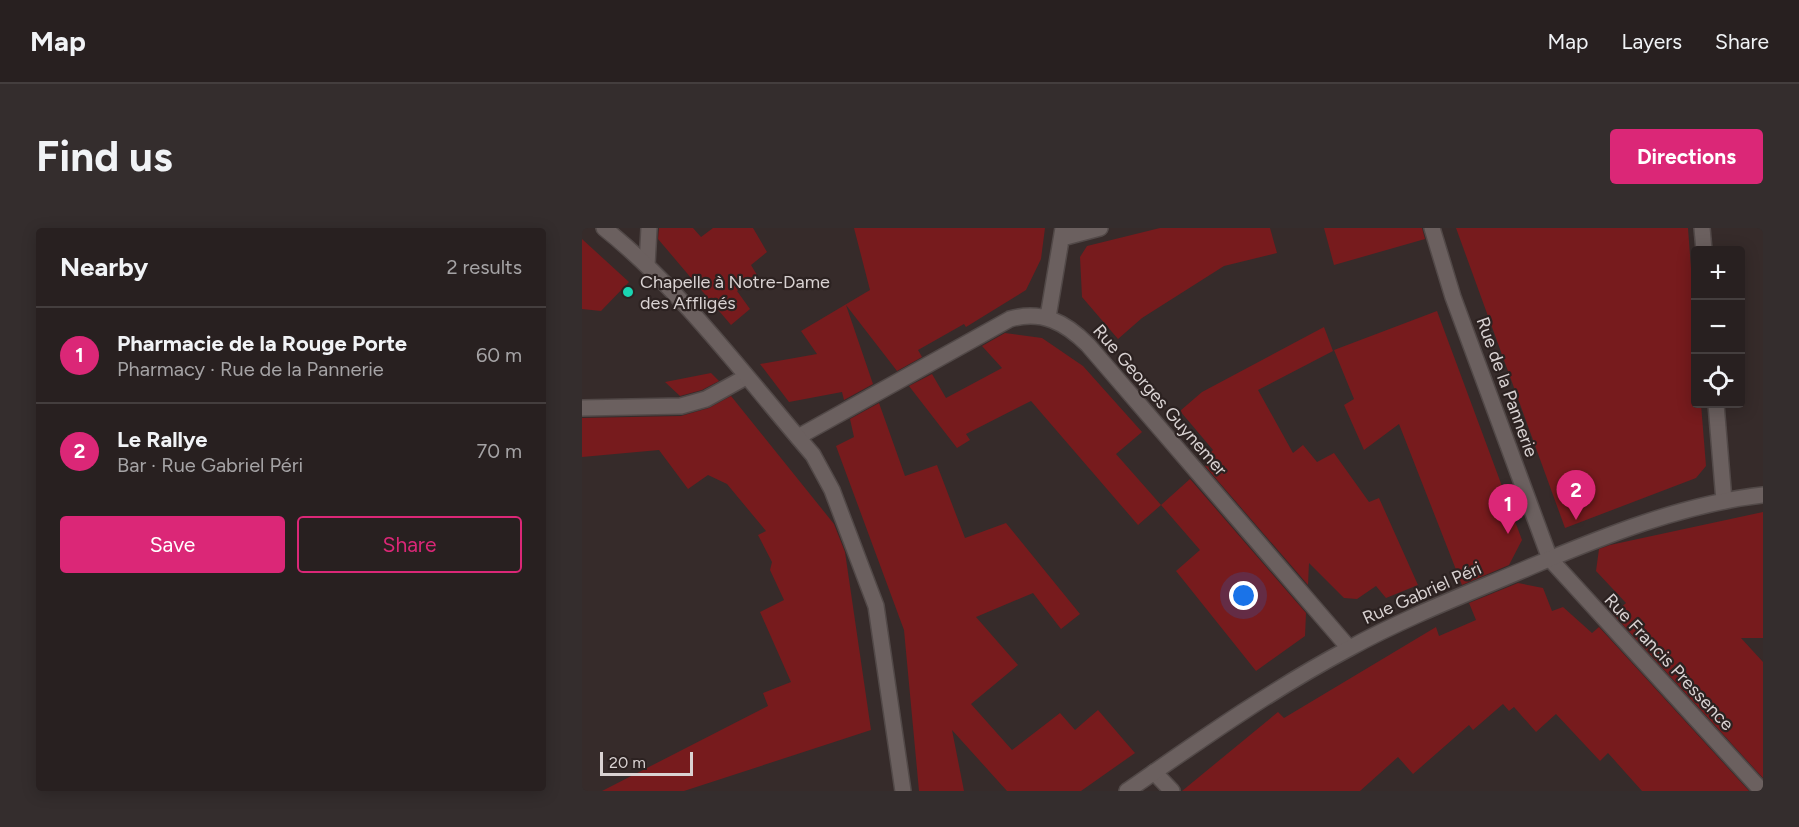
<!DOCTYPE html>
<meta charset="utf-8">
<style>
:root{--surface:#282020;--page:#342d2d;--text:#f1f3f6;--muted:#a5a3a5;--line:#443e3e;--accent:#db2777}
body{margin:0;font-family:Figtree,sans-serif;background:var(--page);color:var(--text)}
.controls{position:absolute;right:18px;top:18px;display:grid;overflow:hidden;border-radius:6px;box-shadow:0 3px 15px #0003}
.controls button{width:54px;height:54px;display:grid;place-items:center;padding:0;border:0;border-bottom:2px solid var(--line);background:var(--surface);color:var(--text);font:30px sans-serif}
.scale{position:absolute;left:18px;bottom:15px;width:93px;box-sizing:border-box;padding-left:6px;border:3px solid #d9d2d2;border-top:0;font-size:16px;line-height:21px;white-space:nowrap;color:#d9d2d2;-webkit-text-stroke:4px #2c2221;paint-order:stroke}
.you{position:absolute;left:662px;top:368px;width:21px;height:21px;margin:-15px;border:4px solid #fff;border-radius:50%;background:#1a73e8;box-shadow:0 0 0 9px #1a73e833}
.badge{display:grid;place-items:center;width:39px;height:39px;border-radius:50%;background:var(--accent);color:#fff;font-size:20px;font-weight:700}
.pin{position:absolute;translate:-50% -50px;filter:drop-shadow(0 2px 3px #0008)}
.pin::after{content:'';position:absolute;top:32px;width:21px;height:18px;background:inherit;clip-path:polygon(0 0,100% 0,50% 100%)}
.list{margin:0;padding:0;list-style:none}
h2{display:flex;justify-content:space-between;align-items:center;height:78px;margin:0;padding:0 24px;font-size:26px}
h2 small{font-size:20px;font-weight:400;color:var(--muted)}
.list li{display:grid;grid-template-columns:39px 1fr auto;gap:18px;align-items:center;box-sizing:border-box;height:96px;padding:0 24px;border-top:2px solid var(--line)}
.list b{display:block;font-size:22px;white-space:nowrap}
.list p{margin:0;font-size:20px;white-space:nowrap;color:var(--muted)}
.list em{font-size:20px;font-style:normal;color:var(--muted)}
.actions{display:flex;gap:12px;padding:18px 24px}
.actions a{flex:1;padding:14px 0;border:2px solid var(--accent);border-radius:6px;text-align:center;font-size:21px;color:var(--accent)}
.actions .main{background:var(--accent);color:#fff}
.icon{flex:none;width:33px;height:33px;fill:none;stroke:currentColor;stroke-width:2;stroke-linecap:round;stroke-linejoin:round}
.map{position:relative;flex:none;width:1181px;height:563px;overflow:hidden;border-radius:6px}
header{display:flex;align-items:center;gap:36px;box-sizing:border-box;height:84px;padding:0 30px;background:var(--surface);border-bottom:2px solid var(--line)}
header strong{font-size:28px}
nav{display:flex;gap:33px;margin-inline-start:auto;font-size:21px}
.intro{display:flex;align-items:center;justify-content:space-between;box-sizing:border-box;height:144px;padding:0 36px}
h1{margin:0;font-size:42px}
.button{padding:15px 27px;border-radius:6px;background:var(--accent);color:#fff;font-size:21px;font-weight:700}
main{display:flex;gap:36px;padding:0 36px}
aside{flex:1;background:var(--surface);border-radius:6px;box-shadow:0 3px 15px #0003}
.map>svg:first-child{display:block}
</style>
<header>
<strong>Map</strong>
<nav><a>Map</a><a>Layers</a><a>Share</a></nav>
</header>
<div class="intro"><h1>Find us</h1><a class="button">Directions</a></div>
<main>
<aside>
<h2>Nearby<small>2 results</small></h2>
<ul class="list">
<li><span class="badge">1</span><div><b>Pharmacie de la Rouge Porte</b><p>Pharmacy · Rue de la Pannerie</p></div><em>60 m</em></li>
<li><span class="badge">2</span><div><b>Le Rallye</b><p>Bar · Rue Gabriel Péri</p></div><em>70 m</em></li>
</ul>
<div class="actions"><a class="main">Save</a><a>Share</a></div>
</aside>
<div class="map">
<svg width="1181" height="563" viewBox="0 0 1181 563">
<rect width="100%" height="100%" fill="#362b2a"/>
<path fill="#771b1d" d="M 77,0 L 111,0 L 119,9 L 131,0 L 171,0 L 185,24 L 169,37 L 175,47 L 155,63 L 168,81 L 149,97 L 76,11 Z
M 272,0 L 463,0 L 459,31 L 444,62 L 384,99 L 382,96 L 336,122 L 340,129 L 315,143 L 264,77 L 291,156 L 262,172 L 260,164 L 207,174 L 178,136 L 235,126 L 219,103 L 288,62 Z
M 578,0 L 688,0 L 695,25 L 642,38 L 560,90 L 536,111 L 500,69 L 498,29 L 505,18 Z
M 742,0 L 840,0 L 843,11 L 752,37 Z
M 874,0 L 1106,0 L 1113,94 L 1113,176 L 1119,176 L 1124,238 L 1114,250 L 983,300 Z
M 0,11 L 47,54 L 19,83 L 0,81 Z
M 855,83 L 940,312 L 927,337 L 880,357 L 817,196 L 782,222 L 762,177 L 772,171 L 752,122 Z
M 742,99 L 751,123 L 676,162 L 711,225 L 721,217 L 735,234 L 752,225 L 787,274 L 797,270 L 836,357 L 804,370 L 794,358 L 775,371 L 762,370 L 727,335 L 726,357 L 623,238 L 633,230 L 628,225 L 631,222 L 598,183 L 620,164 Z
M 423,105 L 460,110 L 501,138 L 560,204 L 534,226 L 579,277 L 556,297 L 449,173 L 384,206 L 388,212 L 375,220 L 327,158 L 350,146 L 364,170 L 420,140 L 400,118 Z
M 129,145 L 137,153 L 120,162 L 98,168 L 83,154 Z
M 149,168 L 252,296 L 263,324 L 289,502 L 102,563 L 20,563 L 186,478 L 181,465 L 209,454 L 178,384 L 202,372 L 188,342 L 190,334 L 176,307 L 184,303 L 145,256 L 126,247 L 106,261 L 77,222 L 0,229 L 0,190 L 99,188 L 127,180 Z
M 297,175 L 323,248 L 355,237 L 383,310 L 424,295 L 498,386 L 479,401 L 451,365 L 394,389 L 436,437 L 389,476 L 430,522 L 478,485 L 493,502 L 516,482 L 553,525 L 499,563 L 425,563 L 370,502 L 382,563 L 337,563 L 322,402 L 254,218 L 272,209 L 268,191 Z
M 608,251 L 724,385 L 723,408 L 674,443 L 594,343 L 618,322 L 579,277 Z
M 1181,284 L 1181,410 L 1159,410 L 1181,434 L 1181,550 L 1031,386 L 1044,375 L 1014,343 L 1017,321 L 1028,317 Z
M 936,355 L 961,360 L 970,383 L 981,379 L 1010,405 L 1017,399 L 1167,563 L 1060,563 L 1026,525 L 1018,533 L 974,486 L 954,504 L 932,479 L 927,483 L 921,476 L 891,502 L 887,497 L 831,546 L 816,529 L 778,563 L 600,563 L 696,484 L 702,490 L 854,399 L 857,408 L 894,392 L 887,375 Z"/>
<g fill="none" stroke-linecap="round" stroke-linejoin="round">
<defs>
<path id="service" d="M 0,180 L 99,178 L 124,171 L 164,149"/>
<path id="minor" d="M 850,0 L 871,69 L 968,331 L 1180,563
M 1120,0 L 1122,22
M 480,10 L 518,0
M 65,37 L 67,0
M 466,89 L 481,0
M 1134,176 L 1142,273
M 216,209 L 428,91 C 460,82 483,94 506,117 L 767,420
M 572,544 L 590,563"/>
<path id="tertiary" d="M 22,0 C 99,61 166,152 231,227 L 250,262 L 294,378 L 321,563
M 545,563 C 617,513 689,462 766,421 C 824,389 887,365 948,339 C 1022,308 1101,276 1181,267"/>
</defs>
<use href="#service" stroke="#524948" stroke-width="18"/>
<use href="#minor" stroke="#524948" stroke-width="18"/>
<use href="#tertiary" stroke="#524948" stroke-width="18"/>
<use href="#service" stroke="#6b605f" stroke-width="15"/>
<use href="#minor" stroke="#6b605f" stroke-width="15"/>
<use href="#tertiary" stroke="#6b605f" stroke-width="15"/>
</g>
<circle fill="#1ad5b2" stroke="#2c2221" stroke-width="2" cx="46" cy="64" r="6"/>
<g text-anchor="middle" stroke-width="4.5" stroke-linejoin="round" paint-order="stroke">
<g font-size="18" fill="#d9d2d2" stroke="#2c2221" text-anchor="start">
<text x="58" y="60">Chapelle à Notre-Dame<tspan x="58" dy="21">des Affligés</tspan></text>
</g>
<g font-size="18" fill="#d9d2d2" stroke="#2c2221">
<text transform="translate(925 159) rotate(70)" y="6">Rue de la Pannerie</text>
<text transform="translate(578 172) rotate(49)" y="6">Rue Georges Guynemer</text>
<text transform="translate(840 365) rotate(-24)" y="6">Rue Gabriel Péri</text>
<text transform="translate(1087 434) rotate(47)" y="6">Rue Francis Pressence</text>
</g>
</g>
</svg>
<div class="controls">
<button>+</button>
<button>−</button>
<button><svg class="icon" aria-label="locate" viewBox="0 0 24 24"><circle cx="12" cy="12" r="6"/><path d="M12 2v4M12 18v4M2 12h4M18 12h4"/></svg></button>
</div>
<div class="scale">20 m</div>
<div class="you"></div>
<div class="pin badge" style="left:926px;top:306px">1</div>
<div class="pin badge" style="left:994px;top:292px">2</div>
</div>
</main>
